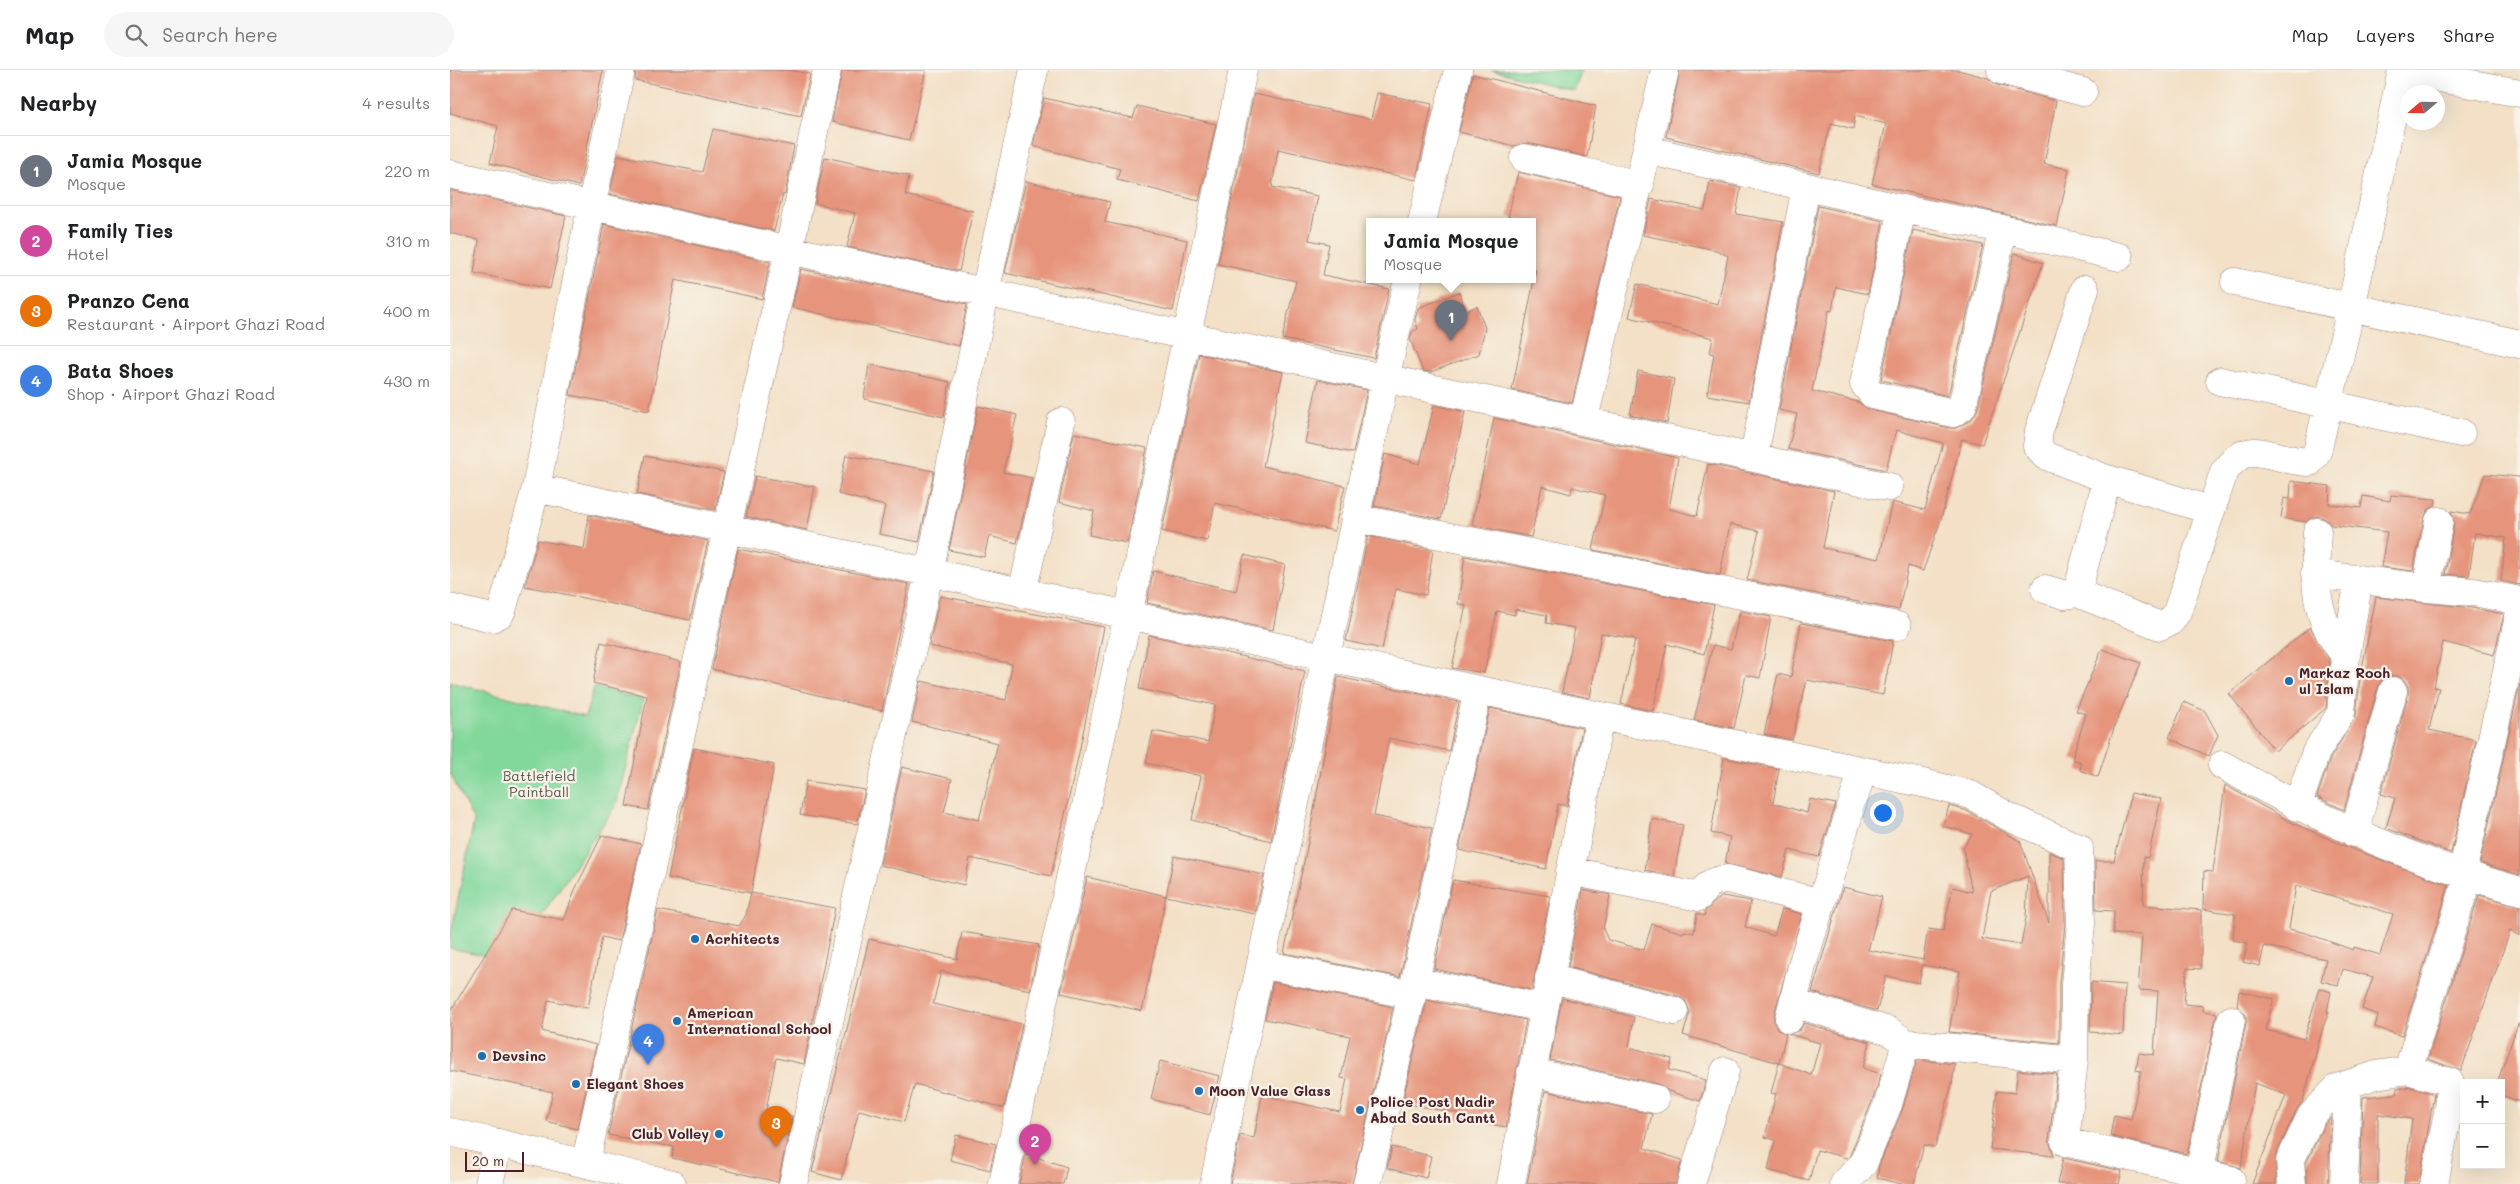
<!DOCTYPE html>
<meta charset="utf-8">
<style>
:root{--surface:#fff;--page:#f6f6f6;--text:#202124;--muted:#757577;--line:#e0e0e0;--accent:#1f6fb2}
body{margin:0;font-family:Mali,sans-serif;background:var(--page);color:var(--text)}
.controls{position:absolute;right:15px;bottom:15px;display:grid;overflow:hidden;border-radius:0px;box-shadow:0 5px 20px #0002}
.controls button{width:45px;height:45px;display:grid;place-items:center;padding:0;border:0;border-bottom:1px solid var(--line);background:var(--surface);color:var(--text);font:25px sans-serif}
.compass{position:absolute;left:1950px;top:15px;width:45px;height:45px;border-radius:50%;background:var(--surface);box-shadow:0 5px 20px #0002;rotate:250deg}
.scale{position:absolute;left:15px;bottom:12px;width:59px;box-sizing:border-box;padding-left:5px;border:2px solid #4a1f2b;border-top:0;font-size:14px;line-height:18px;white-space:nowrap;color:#4a1f2b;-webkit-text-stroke:4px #f7f3e8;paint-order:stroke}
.you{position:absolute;left:1432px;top:742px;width:18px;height:18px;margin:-12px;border:4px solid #fff;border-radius:50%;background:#1a73e8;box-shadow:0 0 0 8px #1a73e833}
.badge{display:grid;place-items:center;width:32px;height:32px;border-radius:50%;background:var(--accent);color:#fff;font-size:16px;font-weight:700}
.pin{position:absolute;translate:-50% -41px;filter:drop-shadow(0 1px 2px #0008)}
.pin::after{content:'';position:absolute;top:26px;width:18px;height:15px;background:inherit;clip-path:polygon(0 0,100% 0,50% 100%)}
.popup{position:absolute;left:916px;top:148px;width:170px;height:65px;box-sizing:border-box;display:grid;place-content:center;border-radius:0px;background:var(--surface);filter:drop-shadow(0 1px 4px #0005);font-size:16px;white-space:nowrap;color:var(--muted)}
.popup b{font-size:19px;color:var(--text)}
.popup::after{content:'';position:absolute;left:50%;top:100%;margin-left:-10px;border:10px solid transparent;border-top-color:var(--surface)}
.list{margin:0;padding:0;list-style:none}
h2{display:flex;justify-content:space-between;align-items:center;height:65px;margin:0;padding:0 20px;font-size:21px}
h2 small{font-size:16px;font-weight:400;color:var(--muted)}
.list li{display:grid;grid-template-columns:32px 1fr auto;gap:15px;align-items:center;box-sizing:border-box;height:70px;padding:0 20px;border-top:1px solid var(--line)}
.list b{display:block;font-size:19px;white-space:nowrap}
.list p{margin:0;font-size:16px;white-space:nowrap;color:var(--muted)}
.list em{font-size:16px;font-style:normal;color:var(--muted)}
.icon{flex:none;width:28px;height:28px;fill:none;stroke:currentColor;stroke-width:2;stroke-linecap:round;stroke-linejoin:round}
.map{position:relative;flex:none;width:2070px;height:1114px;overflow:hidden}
header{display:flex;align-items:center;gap:30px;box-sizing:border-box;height:70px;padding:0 25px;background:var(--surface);border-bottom:1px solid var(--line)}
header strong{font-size:24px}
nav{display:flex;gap:28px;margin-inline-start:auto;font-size:18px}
.search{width:350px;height:45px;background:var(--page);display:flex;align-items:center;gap:12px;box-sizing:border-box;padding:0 18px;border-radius:28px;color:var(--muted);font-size:19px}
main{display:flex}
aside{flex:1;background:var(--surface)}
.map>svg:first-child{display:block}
</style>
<header>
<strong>Map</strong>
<div class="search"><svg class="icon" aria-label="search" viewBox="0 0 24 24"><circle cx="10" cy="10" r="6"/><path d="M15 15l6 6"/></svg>Search here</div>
<nav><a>Map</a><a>Layers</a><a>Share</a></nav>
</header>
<main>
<aside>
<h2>Nearby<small>4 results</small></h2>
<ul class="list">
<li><span class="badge" style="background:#6b7280">1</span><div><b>Jamia Mosque</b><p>Mosque</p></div><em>220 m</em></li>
<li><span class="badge" style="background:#d1479c">2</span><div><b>Family Ties</b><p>Hotel</p></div><em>310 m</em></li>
<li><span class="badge" style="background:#e8710a">3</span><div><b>Pranzo Cena</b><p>Restaurant · Airport Ghazi Road</p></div><em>400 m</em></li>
<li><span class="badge" style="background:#3f7fe0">4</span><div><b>Bata Shoes</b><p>Shop · Airport Ghazi Road</p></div><em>430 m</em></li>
</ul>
</aside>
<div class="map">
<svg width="2070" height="1114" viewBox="0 0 2070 1114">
<rect width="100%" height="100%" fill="#f7f3e8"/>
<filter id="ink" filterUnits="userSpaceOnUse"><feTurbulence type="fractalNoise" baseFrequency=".02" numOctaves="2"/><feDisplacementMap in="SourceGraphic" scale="10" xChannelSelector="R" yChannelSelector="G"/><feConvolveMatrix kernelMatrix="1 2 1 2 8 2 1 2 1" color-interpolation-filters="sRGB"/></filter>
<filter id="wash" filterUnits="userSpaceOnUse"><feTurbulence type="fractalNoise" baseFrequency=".0096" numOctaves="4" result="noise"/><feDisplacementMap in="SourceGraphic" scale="20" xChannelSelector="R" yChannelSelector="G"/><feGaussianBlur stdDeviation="1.12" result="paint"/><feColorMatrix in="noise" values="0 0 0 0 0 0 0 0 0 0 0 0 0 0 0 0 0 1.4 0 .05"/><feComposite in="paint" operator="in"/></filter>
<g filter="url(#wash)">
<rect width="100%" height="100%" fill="#f3e0c6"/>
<path fill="#82d89b" stroke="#667c63" d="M 1041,0 L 1132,0 L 1124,21 Z
M 0,612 L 135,647 L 144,617 L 193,630 L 166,735 L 61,891 L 0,878 L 0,868 L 24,751 L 0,703 Z"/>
<g id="blocks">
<path fill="#e6947c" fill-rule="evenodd" d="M 0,0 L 153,0 L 129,116 L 40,93 L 48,56 L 0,43 Z
M 186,0 L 338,0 L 360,4 L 351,46 L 185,10 Z
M 392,0 L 476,0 L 459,70 L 382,52 Z
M 1230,0 L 1508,0 L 1538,8 L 1547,15 L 1606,31 L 1594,94 L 1619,99 L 1607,156 L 1422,114 L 1436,54 L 1405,46 L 1403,59 L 1381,53 L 1369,103 L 1216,67 Z
M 1023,4 L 1146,36 L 1137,87 L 1078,73 L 1064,76 L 1009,62 Z
M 927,23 L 982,34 L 966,110 L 828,79 L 822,117 L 868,126 L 859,170 L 879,174 L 873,205 L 939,219 L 924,288 L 832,269 L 846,211 L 768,194 L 804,24 L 921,49 Z
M 594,28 L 683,48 L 687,36 L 766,54 L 749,131 L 667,110 L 670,99 L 583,76 Z
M 263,59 L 344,76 L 335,125 L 333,124 L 324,161 L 160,124 L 168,85 L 252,102 Z
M 375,87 L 459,106 L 455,125 L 523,141 L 509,201 L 397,177 L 405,143 L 365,133 Z
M 1068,102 L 1170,126 L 1122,333 L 1062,320 L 1086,200 L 1082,199 L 1082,152 L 1058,147 Z
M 576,111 L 660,132 L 655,152 L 737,170 L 723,241 L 555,203 Z
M 1260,111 L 1291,118 L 1286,144 L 1333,152 L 1299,332 L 1257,325 L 1264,284 L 1260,283 L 1263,268 L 1179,247 L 1187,214 L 1268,234 L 1278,186 L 1266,180 L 1193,165 L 1201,129 L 1255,140 Z
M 0,120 L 116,146 L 100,219 L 24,203 L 29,170 L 0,163 Z
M 1368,136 L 1433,151 L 1418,224 L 1386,217 L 1382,241 L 1379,240 L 1362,321 L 1408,332 L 1420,340 L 1500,358 L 1506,358 L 1521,350 L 1527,341 L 1564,183 L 1593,193 L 1532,374 L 1512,369 L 1491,449 L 1473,501 L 1458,496 L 1449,540 L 1297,510 L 1309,461 L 1280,454 L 1270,505 L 1143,480 L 1155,425 L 1122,417 L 1121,424 L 1092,416 L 1081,467 L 1022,455 L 1044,348 L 1228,388 L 1219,439 L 1247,446 L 1258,394 L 1384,421 L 1373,478 L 1429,489 L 1442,432 L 1475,440 L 1493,373 L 1446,360 L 1436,400 L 1338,379 L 1347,344 L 1329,340 Z
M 154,154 L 320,192 L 312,229 L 225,210 L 199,341 L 120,325 Z
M 1463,160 L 1533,175 L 1498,326 L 1431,310 Z
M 351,199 L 517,234 L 509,276 L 342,237 Z
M 1009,222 L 1016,241 L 1027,236 L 1035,258 L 1029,284 L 981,302 L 973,301 L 960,269 L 962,262 L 968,259 L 965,250 L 968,238 Z
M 749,284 L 833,302 L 813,396 L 895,416 L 884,461 L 765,433 L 757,471 L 712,461 Z
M 419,294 L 500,312 L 494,347 L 414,329 Z
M 1188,301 L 1224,309 L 1217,353 L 1180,345 Z
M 868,310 L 917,320 L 903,383 L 855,373 Z
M 984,335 L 1015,342 L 991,449 L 924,436 L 935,384 L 970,394 Z
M 528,336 L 567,345 L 553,402 L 582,408 L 567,473 L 539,466 L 534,487 L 499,480 Z
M 624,363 L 697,378 L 677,473 L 639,465 L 644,441 L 609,432 Z
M 396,385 L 484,401 L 469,472 L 429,464 L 435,436 L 388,424 Z
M 195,386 L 274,402 L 265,440 L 187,424 Z
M 2035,404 L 2070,407 L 2070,515 L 2051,511 L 2056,468 L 2025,463 L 2019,506 L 1995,504 L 2004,454 L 2001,441 L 2020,444 Z
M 305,406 L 365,417 L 357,460 L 296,447 Z
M 1841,411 L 1880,416 L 1879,434 L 1911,438 L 1913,426 L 1940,431 L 1941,425 L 1986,429 L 1985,436 L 1978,440 L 1974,448 L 1963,501 L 1931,497 L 1937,462 L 1881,455 L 1876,449 L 1868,446 L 1860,448 L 1856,452 L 1831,448 L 1834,428 L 1840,429 Z
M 139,445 L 258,471 L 240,550 L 75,516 L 88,470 L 134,479 Z
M 918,466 L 983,480 L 976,525 L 946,519 L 932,579 L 896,571 Z
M 288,479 L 459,514 L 432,641 L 262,599 Z
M 794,485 L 835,495 L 823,560 L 697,533 L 703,501 L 786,521 Z
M 1015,486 L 1264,535 L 1254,584 L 1217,574 L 1203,641 L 1171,634 L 1185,569 L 1151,563 L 1140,628 L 1112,622 L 1125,558 L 1096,553 L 1097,545 L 1065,539 L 1065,545 L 1047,541 L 1034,603 L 1002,598 L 1016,535 L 1008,534 Z
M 490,526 L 654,557 L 629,683 L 601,806 L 520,788 L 514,815 L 430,795 L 452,697 L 502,709 L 494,742 L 529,750 L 548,673 L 462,652 L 471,611 L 556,630 L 562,594 L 479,576 Z
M 1926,527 L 2022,538 L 2054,544 L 2044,585 L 1993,572 L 1984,617 L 1989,618 L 1979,660 L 2026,670 L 2001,783 L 1936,758 L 1945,728 L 1931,724 L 1958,625 L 1958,617 L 1954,610 L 1948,606 L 1939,606 L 1932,610 L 1928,617 L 1894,740 L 1867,727 L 1880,689 L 1906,645 L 1910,609 Z
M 1290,541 L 1321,547 L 1310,608 L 1296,605 L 1284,658 L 1244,650 L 1263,575 L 1281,579 Z
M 1351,553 L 1443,571 L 1433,625 L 1357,610 L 1342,670 L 1314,664 L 1328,604 L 1341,607 Z
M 1860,557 L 1880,591 L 1880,595 L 1875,599 L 1879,604 L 1876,638 L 1825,681 L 1779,624 Z
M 699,565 L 855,601 L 821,771 L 742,750 L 751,706 L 696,693 L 703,661 L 758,672 L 765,635 L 689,619 Z
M 151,572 L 231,592 L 198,740 L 176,736 L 197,626 L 143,613 Z
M 1652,579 L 1691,593 L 1666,652 L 1648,707 L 1630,700 L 1631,692 L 1622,689 L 1636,644 L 1626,641 Z
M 888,607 L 1009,632 L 999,681 L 939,668 L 924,746 L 982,758 L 950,907 L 834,883 L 858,773 Z
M 2070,614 L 2070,805 L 2030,793 Z
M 1734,632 L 1755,641 L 1768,665 L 1759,686 L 1719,668 Z
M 1040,638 L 1132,658 L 1117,736 L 1108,734 L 1096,799 L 1009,780 Z
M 244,678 L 324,695 L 301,823 L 218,808 Z
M 1274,688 L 1329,699 L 1323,733 L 1357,743 L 1360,729 L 1386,734 L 1369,787 L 1339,780 L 1332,807 L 1275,794 L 1280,767 L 1261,763 Z
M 356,711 L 415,720 L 407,754 L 350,745 Z
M 1775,715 L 1841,752 L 1899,778 L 1999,815 L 1952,966 L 1925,957 L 1928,945 L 1912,939 L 1923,907 L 1893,899 L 1888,915 L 1871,911 L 1876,889 L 1814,876 L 1810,896 L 1793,892 L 1798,873 L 1783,870 L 1785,844 L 1753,839 L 1754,801 L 1763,802 ZM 1846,815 L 1943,844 L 1930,885 L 1904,877 L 1903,880 L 1856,863 L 1839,859 Z
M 1681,723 L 1711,729 L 1698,788 L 1694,787 L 1693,835 L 1751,840 L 1751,899 L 1737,898 L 1734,934 L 1754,936 L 1753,941 L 1767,943 L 1737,1084 L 1660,1066 L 1664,1045 L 1681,1049 L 1691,1001 L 1686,1000 L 1689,983 L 1704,985 L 1708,921 L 1688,920 L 1692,865 L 1663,864 L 1664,841 L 1646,840 L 1645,791 L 1664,791 Z
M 1499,736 L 1515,740 L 1570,771 L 1599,853 L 1599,782 L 1614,788 L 1615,853 L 1609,914 L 1609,973 L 1499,962 L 1510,901 L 1472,895 L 1473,894 L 1469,913 L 1436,906 L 1427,941 L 1362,922 L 1393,817 L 1432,827 L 1418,880 L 1473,890 L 1478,859 L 1493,861 L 1503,817 L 1522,822 L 1513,778 L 1522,764 L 1493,756 ZM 1578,806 L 1576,848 L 1571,875 L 1532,869 L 1541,821 Z
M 1202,749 L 1233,755 L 1224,806 L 1195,800 Z
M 152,765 L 191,774 L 169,871 L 152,867 L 138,938 L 98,930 L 92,961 L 146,975 L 127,1059 L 96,1051 L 103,1022 L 0,1001 L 0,942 L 62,840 L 114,850 L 125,820 Z
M 724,786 L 814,805 L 805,844 L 716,826 Z
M 637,807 L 716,826 L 692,941 L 611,923 Z
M 1003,810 L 1100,826 L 1082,920 L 984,899 Z
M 1133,820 L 1160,825 L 1153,859 L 1158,870 L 1194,880 L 1202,854 L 1233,863 L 1234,861 L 1244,863 L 1247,843 L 1254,846 L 1255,841 L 1272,826 L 1301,831 L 1295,857 L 1324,866 L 1332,839 L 1352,844 L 1324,945 L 1324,953 L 1328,960 L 1336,964 L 1329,993 L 1233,965 L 1240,942 L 1235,930 L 1228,926 L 1118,897 Z
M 301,823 L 385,838 L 354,994 L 326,988 L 316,1040 L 342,1046 L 328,1112 L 222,1088 L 224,1077 L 158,1065 L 208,840 L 289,856 L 296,845 Z
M 2029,825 L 2070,836 L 2070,866 L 2060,861 L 2011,1001 L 1978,989 Z
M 512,862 L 589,875 L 580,920 L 491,901 L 483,934 L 572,954 L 554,1038 L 465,1014 L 454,1052 L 409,1040 L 391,1110 L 362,1102 L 419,869 L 507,889 Z
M 823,912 L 943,937 L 902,1114 L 780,1114 L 790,1065 L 804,1068 L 812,1025 L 890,1042 L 897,1009 L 891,1008 L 900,966 L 815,949 Z
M 1641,912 L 1675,915 L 1673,965 L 1640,962 Z
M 1869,918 L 1881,922 L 1877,942 L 1879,942 L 1873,957 L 1853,1031 L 1847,1039 L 1826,1085 L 1826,1114 L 1802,1114 L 1836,1025 L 1805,1013 L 1791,1098 L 1768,1091 L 1796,953 L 1796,945 L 1787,936 L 1789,921 L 1824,929 L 1815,960 L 1854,969 Z
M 1112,928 L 1184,947 L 1179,977 L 1222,989 L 1219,1000 L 1256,1010 L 1250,1031 L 1218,1021 L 1208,1014 L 1100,990 Z
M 977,930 L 1076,950 L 1056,1057 L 1007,1049 L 1008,1043 L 952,1033 Z
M 1354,953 L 1420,972 L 1413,998 L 1431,1004 L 1423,1029 L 1400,1085 L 1397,1088 L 1367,1080 L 1359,1111 L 1318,1100 L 1325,1070 L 1315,1067 L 1326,1024 L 1321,1023 L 1329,993 L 1361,1005 L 1370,973 L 1339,964 L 1350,960 Z
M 2068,954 L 2070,954 L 2070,1032 L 2051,1025 L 2051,1013 L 2047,1013 Z
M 1467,990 L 1505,994 L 1502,1014 L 1485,1077 L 1474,1075 L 1464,1114 L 1451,1114 L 1427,1108 L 1429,1096 L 1453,1038 Z
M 710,991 L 770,1006 L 760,1045 L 701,1029 Z
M 1568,1000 L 1607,1004 L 1599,1070 L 1604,1086 L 1540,1079 L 1547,1021 L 1565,1023 Z
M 1957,1016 L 1984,1024 L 1969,1114 L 1954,1114 L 1962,1049 L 1928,1044 L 1928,1114 L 1910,1114 L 1913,1027 L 1946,1024 L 1947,1018 L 1957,1018 Z
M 1095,1021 L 1202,1044 L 1194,1078 L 1232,1090 L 1226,1114 L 1077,1114 Z
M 1881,1047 L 1878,1114 L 1857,1114 L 1856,1094 L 1874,1055 Z
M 506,1065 L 546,1074 L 540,1100 L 500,1090 Z
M 942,1077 L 981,1086 L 976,1108 L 937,1098 Z
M 576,1084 L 617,1097 L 613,1114 L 569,1114 Z
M 1613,1088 L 1672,1101 L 1669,1114 L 1607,1114 Z"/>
</g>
</g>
<g filter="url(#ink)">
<use href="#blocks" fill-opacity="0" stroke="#9e8078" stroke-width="1"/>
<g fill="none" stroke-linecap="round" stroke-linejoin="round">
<defs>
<path id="minor" d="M 1551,0 L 1633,22
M 1952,1 L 2070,23
M 1197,80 L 1452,139 L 1553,159 L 1512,337 L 1503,343 L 1423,325 L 1414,314 L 1452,139
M 1074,88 L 1190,115
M 0,104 L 339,180 L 1439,417
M 972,152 L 1008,0
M 1553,159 L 1669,187
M 1785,212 L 2070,274
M 1635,219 L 1589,361 L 1587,376 L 1596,386 L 1657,409 L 1760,440
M 1770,311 L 2011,363
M 1134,349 L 1215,0
M 1304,386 L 1356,117
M 86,418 L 1150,646 L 1477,714 L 1521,725 L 1559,747 L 1629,778 L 1631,854 L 1625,914 L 1624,990 L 1615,1072 L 1781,1110 L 1780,1114
M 905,448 L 1447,556
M 1867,462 C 1864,507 1863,550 1896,586
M 1865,504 L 1976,518 L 2024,522 L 2070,531
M 1976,518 L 1989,451
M 1595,519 L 1615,525 L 1627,523 L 1710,556 L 1721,551 L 1727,542 L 1774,402 C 1800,364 1822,392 1860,392 L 1867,382 L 1901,238 L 1952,0
M 572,523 L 611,352
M 1627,523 L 1657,409
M 0,538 L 42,548 L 50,544 L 53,537 L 86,418 L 141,137 L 171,0
M 1772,695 C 1870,750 1961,791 2070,821
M 1847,737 L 1866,682 L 1891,643 L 1896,586 L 1909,509
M 1904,763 L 1943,621
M 1120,801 L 1249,827 C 1257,814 1263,810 1278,809 L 1371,833
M 2012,804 L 2070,542
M 811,894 L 962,925
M 1099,908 L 1224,941
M 965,911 L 1093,938
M 1343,933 L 1439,961 L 1456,973
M 1339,949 L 1353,892 L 1412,702
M 1958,1000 L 2000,1012 L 1998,1042 L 1984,1114
M 1081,1002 L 1205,1029
M 138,1094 L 139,1077 L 339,180 L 377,0
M 1749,1103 L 1781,950
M 39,1114 L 48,1073
M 343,1114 L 479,503 L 535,223 L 584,0
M 553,1114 L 678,545 L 793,0
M 764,1114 L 935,309 L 958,210
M 917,1114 L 962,925 L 1028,620
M 1061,1114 L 1150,646
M 1241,1114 L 1275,1001
M 1394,1114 L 1413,1094 L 1438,1034 L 1456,973 L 1624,990
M 1842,1114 L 1840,1091 L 1861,1046 L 1887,1018 L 1926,1005 L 1958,1000 L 2018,807
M 1894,1114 L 1898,1015"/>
<path id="major" d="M 0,1062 L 222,1114"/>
</defs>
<use href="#minor" stroke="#9e8078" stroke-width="29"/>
<use href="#major" stroke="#9e8078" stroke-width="29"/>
<use href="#minor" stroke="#fff" stroke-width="28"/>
<use href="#major" stroke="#fff" stroke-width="28"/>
</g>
</g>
<g fill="#1f6fb2" stroke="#f7f3e8" stroke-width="2">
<circle cx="1839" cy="611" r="5"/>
<circle cx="245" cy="869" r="5"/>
<circle cx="227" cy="951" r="5"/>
<circle cx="32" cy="986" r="5"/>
<circle cx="126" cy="1014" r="5"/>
<circle cx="749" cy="1021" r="5"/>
<circle cx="910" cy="1040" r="5"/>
<circle cx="269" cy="1064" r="5"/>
</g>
<g text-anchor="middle" stroke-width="4.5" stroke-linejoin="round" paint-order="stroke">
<g font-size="14" font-weight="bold" fill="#4a1f2b" stroke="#f7f3e8" text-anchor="start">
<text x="1849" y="608">Markaz Rooh<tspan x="1849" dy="16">ul Islam</tspan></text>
<text x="255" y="874">Acrhitects</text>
<text x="237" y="948">American<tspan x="237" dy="16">International School</tspan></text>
<text x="42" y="991">Devsinc</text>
<text x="136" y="1019">Elegant Shoes</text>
<text x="759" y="1026">Moon Value Glass</text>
<text x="920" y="1037">Police Post Nadir<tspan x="920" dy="16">Abad South Cantt</tspan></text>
<text x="259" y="1069" text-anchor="end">Club Volley</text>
</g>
<g font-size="14" fill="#5b564d" stroke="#f7f3e8">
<text x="89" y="711">Battlefield<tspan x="89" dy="16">Paintball</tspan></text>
</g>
</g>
</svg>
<div class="controls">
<button>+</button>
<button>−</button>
</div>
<svg class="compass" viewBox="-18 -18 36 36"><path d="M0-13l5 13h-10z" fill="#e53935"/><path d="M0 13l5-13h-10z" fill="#757577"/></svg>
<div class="scale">20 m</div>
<div class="you"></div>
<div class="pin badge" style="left:1001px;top:271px;background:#6b7280">1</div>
<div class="popup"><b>Jamia Mosque</b>Mosque</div>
<div class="pin badge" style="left:585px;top:1095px;background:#d1479c">2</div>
<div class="pin badge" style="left:326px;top:1077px;background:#e8710a">3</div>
<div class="pin badge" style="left:198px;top:995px;background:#3f7fe0">4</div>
</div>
</main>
